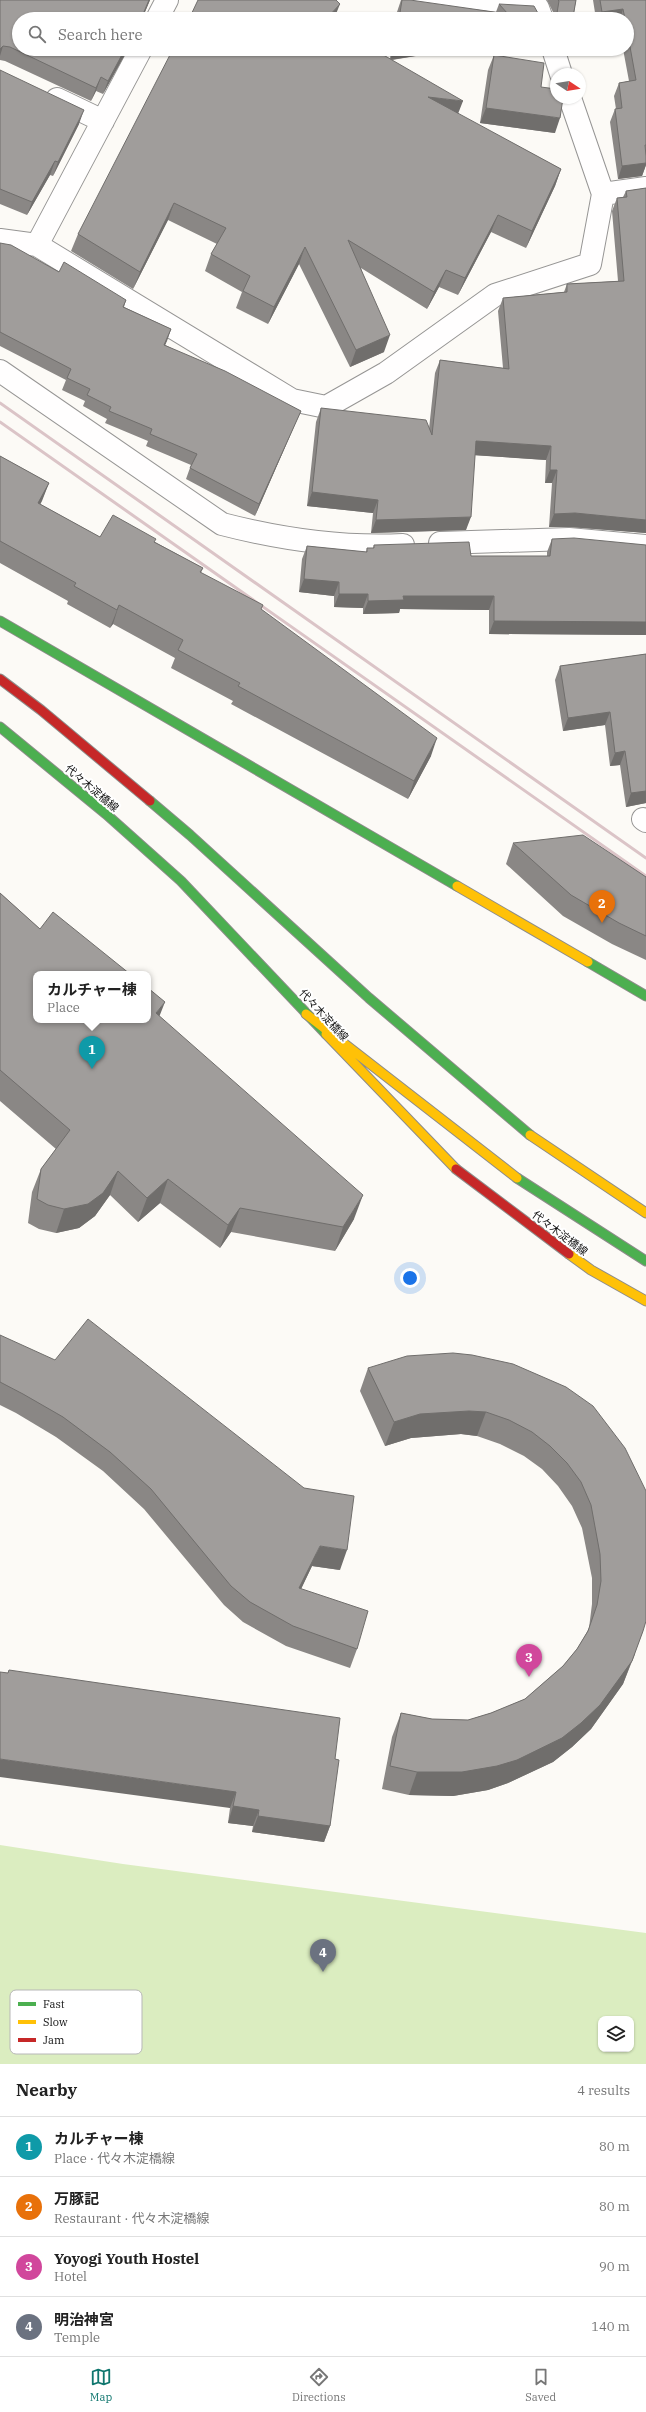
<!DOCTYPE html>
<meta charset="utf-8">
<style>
:root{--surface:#fff;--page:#f6f6f6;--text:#222;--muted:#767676;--line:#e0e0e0;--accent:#0f766e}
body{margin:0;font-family:"IBM Plex Serif","Noto Sans JP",serif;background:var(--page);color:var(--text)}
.controls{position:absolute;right:12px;bottom:12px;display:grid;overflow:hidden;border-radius:8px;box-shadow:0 1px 3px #0004}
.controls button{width:36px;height:36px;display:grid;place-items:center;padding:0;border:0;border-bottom:1px solid var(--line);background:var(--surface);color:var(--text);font:20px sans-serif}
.compass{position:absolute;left:550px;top:68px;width:36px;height:36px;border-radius:50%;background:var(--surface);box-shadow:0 1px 3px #0004;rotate:102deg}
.you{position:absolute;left:410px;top:1278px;width:14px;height:14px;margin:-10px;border:3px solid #fff;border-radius:50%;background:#1a73e8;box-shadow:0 0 0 6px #1a73e833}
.badge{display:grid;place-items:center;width:26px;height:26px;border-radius:50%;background:var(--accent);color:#fff;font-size:13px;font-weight:700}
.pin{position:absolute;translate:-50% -33px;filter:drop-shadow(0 1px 2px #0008)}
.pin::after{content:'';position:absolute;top:21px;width:14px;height:12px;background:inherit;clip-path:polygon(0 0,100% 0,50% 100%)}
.popup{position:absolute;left:33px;top:971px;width:118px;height:52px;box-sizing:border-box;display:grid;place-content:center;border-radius:8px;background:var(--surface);filter:drop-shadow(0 1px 3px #0005);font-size:13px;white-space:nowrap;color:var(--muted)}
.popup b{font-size:15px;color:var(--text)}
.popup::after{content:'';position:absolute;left:50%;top:100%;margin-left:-8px;border:8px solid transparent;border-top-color:var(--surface)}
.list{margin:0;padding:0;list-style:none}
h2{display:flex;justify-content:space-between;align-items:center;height:52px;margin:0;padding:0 16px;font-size:17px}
h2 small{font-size:13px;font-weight:400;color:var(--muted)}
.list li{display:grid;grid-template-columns:26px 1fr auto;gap:12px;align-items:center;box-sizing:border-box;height:60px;padding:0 16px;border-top:1px solid var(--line)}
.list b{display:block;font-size:15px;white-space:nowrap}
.list p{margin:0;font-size:13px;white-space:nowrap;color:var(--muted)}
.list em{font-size:13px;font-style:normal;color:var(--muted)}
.icon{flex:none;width:22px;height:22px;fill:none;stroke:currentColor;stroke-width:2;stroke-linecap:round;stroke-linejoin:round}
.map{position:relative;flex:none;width:646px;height:2064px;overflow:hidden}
.search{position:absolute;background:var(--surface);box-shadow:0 1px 3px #0004;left:12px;right:12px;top:12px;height:44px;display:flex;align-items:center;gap:10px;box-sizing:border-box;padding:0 14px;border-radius:22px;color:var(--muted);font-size:15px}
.sheet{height:292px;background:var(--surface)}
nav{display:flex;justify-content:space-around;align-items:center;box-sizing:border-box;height:56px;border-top:1px solid var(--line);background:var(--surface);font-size:11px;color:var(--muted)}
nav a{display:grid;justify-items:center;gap:2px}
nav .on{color:var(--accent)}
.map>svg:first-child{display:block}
</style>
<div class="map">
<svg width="646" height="2064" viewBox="0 0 646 2064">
<rect width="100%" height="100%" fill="#fcfaf6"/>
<path fill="#dbedc0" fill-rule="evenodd" d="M 0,1845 L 123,1864 L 646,1933 L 646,2064 L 0,2064 ZM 601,2019 L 631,2019 L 631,2049 L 601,2049 Z"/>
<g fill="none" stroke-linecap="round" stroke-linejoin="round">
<defs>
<path id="street" d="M 416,0 L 538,8 L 542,19
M 157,19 L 167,0
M 553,49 L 561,74
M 57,99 L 103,121
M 603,194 L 646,188
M 0,240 L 37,245 L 292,400 L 326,407 L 386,373 L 495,295 L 590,264 L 603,194 L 570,98
M 37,245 L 141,49
M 0,371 L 222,524 C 280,539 343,548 403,545
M 440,543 L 569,539 L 646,546
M 643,819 L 646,821"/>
<path id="fast" d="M 0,621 L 457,886
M 0,727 L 106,814 L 181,881 L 326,1034
M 150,801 L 190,835 L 369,998 L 530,1135
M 588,962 L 646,996
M 517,1178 L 646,1261"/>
<path id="slow" d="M 457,886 L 588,962
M 306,1014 L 517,1178
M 326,1034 L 456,1169
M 530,1135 L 646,1213
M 569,1254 L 591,1270 L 646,1301"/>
<path id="jam" d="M 0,679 L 41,710 L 150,801
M 456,1169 L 569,1254"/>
</defs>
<use href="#street" stroke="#969594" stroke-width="24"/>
<use href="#fast" stroke="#8d8c8a" stroke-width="11"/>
<use href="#slow" stroke="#8d8c8a" stroke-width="11"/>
<use href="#jam" stroke="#8d8c8a" stroke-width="11"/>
<use href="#street" stroke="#fffefe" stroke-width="22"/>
<use href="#fast" stroke="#4caf50" stroke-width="9"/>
<use href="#slow" stroke="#ffc107" stroke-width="9"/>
<use href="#jam" stroke="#c62828" stroke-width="9"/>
<path stroke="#dbc4c7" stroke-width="3" d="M 0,403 L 646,858
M 0,422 L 646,876"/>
</g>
<path fill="#8a8785" d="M 0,0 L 150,0 L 142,19 L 19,19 L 19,49 L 128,49 L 103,94 L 96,91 L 91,101 L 5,61 L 0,60 Z
M 401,0 L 496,12 L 499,4 L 539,15 L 545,18 L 554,14 L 547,0 L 576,0 L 573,19 L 396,19 L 397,12 Z
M 593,0 L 646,0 L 646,165 L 642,176 L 618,179 L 610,122 L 615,109 L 616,109 L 614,96 L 619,83 L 629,81 L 623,49 L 627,49 L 627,19 L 596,19 Z
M 391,49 L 458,49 L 392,60 L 458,114 L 561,169 L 555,186 L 526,248 L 491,232 L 458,295 L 439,287 L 427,309 L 361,268 L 384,352 L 350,367 L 299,264 L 268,324 L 236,308 L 242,292 L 205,271 L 211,254 L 217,244 L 168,220 L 133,289 L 71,251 L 78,234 L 390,59 Z
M 494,55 L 541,87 L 555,133 L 480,123 L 488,70 Z
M 0,70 L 79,124 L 53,176 L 50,175 L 27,215 L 0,204 Z
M 646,188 L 646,533 L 570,527 L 549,527 L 552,483 L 545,483 L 546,460 L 475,455 L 466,530 L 371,533 L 373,513 L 307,506 L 316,422 L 321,408 L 429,429 L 435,373 L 440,360 L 503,368 L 498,311 L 503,298 L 564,292 L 567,284 L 618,281 L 612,211 L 617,198 L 623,197 L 626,191 Z
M 0,243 L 59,272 L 126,300 L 124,307 L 171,329 L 165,345 L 301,411 L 296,422 L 255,516 L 186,479 L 191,465 L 146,446 L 148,441 L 105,423 L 107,419 L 83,406 L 85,401 L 62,390 L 66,380 L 0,346 Z
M 0,456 L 49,483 L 40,504 L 100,537 L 155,542 L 203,568 L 201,573 L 261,609 L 431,756 L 408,799 L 231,704 L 233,701 L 171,668 L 175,658 L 113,624 L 110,628 L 67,604 L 68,601 L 0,563 Z
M 552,539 L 646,545 L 646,635 L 489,634 L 489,610 L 400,609 L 399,613 L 363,614 L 363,608 L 334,607 L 334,596 L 299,592 L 302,559 L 307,546 L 366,552 L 367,548 L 373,548 L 374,545 L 471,556 L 547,556 L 547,552 Z
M 646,654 L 646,803 L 626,807 L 620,765 L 610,766 L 605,725 L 563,731 L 555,680 L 560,666 Z
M 513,843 L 646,877 L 646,960 L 612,944 L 563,916 L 506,864 Z
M 0,893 L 40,929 L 159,1016 L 354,1219 L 335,1251 L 231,1232 L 220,1248 L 160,1203 L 138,1222 L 110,1195 L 95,1216 L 79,1228 L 56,1233 L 39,1229 L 28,1223 L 32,1192 L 41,1169 L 56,1149 L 0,1101 Z
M 0,1335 L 340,1570 L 312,1566 L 301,1589 L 357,1649 L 350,1668 L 286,1646 L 243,1622 L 224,1605 L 144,1509 L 103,1471 L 56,1437 L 16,1413 L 0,1405 Z
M 368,1368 L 566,1387 L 635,1654 L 623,1684 L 591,1729 L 572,1747 L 553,1762 L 508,1783 L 488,1790 L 453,1796 L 409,1795 L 382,1789 L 392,1737 L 401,1713 L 432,1719 L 468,1720 L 491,1713 L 525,1699 L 563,1666 L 577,1649 L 587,1632 L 589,1628 L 592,1604 L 592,1578 L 582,1528 L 572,1506 L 558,1486 L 542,1469 L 524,1456 L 500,1444 L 477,1436 L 461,1434 L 411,1438 L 385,1446 L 360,1391 Z
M 9,1670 L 335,1759 L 330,1826 L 324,1842 L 252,1832 L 253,1826 L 228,1823 L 230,1808 L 8,1673 Z"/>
<path fill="#706e6c" d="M 149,0 L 150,0 L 142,19 L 141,19 Z
M 340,4 L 334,19 L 326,19 Z
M 623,9 L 620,19 L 599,19 L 602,12 Z
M 573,17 L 573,19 L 562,19 Z
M 3,46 L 0,56 L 0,49 Z
M 125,49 L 128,49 L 103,94 L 108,81 Z
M 394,49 L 458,49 L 390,60 Z
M 101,77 L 96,91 L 91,101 L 96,88 Z
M 428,97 L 463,101 L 456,119 Z
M 486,108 L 560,118 L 555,133 L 480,123 Z
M 84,110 L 79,124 L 53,176 L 58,162 Z
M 55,161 L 50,175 L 27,215 L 32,202 Z
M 646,163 L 646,165 L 642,176 L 618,179 L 622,166 Z
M 561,169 L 555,186 L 526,248 L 532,231 Z
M 174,203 L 168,220 L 133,289 L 140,272 Z
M 498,215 L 491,232 L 458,295 L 465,278 Z
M 305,247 L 299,264 L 268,324 L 274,307 Z
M 446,270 L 439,287 L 427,309 L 434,292 Z
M 171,329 L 167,341 L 160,356 L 164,345 Z
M 390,335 L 384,352 L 350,367 L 356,350 Z
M 301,411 L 296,422 L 255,516 L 259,504 Z
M 476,441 L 551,446 L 546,460 L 471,455 Z
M 550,470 L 557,470 L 552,483 L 545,483 Z
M 49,483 L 42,501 L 31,522 L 38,503 Z
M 312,492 L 378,500 L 373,513 L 307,506 Z
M 575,513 L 646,520 L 646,533 L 570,527 L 549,527 L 554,514 Z
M 471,517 L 466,530 L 371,533 L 376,520 Z
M 304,579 L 339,582 L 334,596 L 299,592 Z
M 339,594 L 368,594 L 363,608 L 334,607 Z
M 403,596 L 494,596 L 489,610 L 400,609 L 399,613 L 363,614 L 368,601 Z
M 119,605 L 113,624 L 110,628 L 117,610 Z
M 494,621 L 646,622 L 646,635 L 489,634 Z
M 610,712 L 605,725 L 563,731 L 568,718 Z
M 437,738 L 431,756 L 408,799 L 414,781 Z
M 625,751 L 620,765 L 610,766 L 615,753 Z
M 646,791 L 646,803 L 626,807 L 631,793 Z
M 165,1002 L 156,1025 L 156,1013 Z
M 118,1171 L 110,1195 L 95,1216 L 79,1228 L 56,1233 L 64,1209 Z
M 168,1179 L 160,1203 L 138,1222 L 147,1198 Z
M 363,1195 L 354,1219 L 335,1251 L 343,1227 Z
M 240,1208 L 231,1232 L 220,1248 L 228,1225 Z
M 469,1411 L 486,1412 L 477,1436 L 461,1434 L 411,1438 L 385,1446 L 394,1422 L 420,1414 Z
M 320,1546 L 347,1550 L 340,1570 L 312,1566 L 292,1608 L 299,1588 Z
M 643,1631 L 623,1684 L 591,1729 L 572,1747 L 553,1762 L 508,1783 L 488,1790 L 453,1796 L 409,1795 L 417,1772 Z
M 0,1759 L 236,1792 L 230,1808 L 0,1777 Z
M 233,1806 L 259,1810 L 253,1826 L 228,1823 Z
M 258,1816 L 330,1826 L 324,1842 L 252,1832 Z"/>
<path fill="#a09d9b" stroke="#706e6c" d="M 0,0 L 149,0 L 141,19 L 19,19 L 19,49 L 125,49 L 108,81 L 101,77 L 96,88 L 10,47 L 3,46 L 0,49 Z
M 198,0 L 336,0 L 340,4 L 326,19 L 189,19 Z
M 402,0 L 410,0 L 508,14 L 499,4 L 534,6 L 539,15 L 545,18 L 557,13 L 559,1 L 558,0 L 576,0 L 573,17 L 562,19 L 399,19 Z
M 600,0 L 646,0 L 646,145 L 645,145 L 646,156 L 646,163 L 622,166 L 615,109 L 622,108 L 619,83 L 636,80 L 627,30 L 627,19 L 625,19 L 623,9 L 602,12 Z
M 173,49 L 373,49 L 463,101 L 428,97 L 561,169 L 532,231 L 498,215 L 465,278 L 446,270 L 434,292 L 348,240 L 390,335 L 356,350 L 305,247 L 274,307 L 243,291 L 250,276 L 211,254 L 226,228 L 174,203 L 140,272 L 78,234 Z
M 494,55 L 544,63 L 541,87 L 556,89 L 556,98 L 563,98 L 560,118 L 486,108 Z
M 0,70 L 84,110 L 58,162 L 55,161 L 32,202 L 0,189 Z
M 646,188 L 646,520 L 575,513 L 554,514 L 557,470 L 550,470 L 551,446 L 476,441 L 471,517 L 376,520 L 378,500 L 312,492 L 321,408 L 426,420 L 432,435 L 440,360 L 509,369 L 503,298 L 567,292 L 567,284 L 624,281 L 617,198 L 627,197 L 626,191 Z
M 0,243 L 11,245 L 59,272 L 64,262 L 126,300 L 123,307 L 171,329 L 164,345 L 225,371 L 301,411 L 259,504 L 190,468 L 197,454 L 150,434 L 152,429 L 109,411 L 111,407 L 87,395 L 90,389 L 67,378 L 71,369 L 0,332 Z
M 0,456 L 49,483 L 38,503 L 100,537 L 113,515 L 156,539 L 154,542 L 203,568 L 200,572 L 263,605 L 261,609 L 437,738 L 414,781 L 238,686 L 240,683 L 178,650 L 183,640 L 119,605 L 117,610 L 74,586 L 76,583 L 0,541 Z
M 574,538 L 646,545 L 646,622 L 494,621 L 494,596 L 403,596 L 404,600 L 368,601 L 368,594 L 339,594 L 339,582 L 304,579 L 307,546 L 367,552 L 367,548 L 374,548 L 374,545 L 469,542 L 471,556 L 550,556 L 552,539 Z
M 646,654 L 646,791 L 631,793 L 625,751 L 615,753 L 610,712 L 568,718 L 560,666 Z
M 583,835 L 646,877 L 646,936 L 619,923 L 571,895 L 513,843 Z
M 0,893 L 40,929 L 53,912 L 130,974 L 36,974 L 36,1020 L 148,1020 L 148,988 L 165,1002 L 156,1013 L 363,1195 L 343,1227 L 240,1208 L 228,1225 L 168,1179 L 147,1198 L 118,1171 L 103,1193 L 88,1204 L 64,1209 L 48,1205 L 37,1199 L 41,1169 L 70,1130 L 0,1070 Z
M 88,1319 L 304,1488 L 354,1496 L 347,1550 L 320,1546 L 299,1588 L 368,1611 L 357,1649 L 293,1626 L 250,1602 L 231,1586 L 151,1489 L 110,1452 L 63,1417 L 23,1394 L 0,1382 L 0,1335 L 55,1360 Z
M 453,1353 L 472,1355 L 513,1364 L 566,1387 L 593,1406 L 625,1448 L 646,1491 L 646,1621 L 643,1631 L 632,1661 L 600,1705 L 581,1723 L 562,1738 L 517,1760 L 497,1766 L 462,1772 L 417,1772 L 390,1766 L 401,1713 L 432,1719 L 468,1720 L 491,1713 L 525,1699 L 563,1666 L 577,1649 L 588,1631 L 597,1605 L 601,1581 L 600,1554 L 591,1505 L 581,1482 L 567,1463 L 550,1446 L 532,1432 L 509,1420 L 486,1412 L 469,1411 L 420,1414 L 394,1422 L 368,1368 L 407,1356 Z
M 9,1670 L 340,1718 L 335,1759 L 339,1760 L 330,1826 L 258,1816 L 259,1810 L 233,1806 L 236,1792 L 0,1759 L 0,1672 L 8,1673 Z"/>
<g text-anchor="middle" stroke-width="4" stroke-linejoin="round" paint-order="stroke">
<g font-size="11" fill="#101010" stroke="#fff">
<text transform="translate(92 788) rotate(40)" y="4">代々木淀橋線</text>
<text transform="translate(324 1015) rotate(47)" y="4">代々木淀橋線</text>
<text transform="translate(560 1233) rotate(37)" y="4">代々木淀橋線</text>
</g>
</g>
<rect x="10" y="1990" width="132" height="64" rx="6" fill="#fff" stroke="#b7b7b7" stroke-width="1"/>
<rect x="18" y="2002" width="18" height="4" fill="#4caf50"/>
<rect x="18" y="2020" width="18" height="4" fill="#ffc107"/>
<rect x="18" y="2038" width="18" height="4" fill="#c62828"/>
<g font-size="11" fill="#101010">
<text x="43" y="2008">Fast</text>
<text x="43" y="2026">Slow</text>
<text x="43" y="2044">Jam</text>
</g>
</svg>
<div class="controls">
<button><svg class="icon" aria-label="layers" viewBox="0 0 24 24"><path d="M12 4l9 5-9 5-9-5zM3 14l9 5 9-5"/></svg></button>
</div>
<svg class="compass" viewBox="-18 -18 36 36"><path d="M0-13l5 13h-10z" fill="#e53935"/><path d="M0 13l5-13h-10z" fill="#767676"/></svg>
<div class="you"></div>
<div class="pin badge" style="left:92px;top:1069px;background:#0f9aa8">1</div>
<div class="popup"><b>カルチャー棟</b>Place</div>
<div class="pin badge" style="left:602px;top:923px;background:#e8710a">2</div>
<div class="pin badge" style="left:529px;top:1677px;background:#d1479c">3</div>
<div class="pin badge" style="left:323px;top:1972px;background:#6b7280">4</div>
<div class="search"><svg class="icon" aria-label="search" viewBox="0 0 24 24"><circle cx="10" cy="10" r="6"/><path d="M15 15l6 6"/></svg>Search here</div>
</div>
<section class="sheet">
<h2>Nearby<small>4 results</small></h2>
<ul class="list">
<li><span class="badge" style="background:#0f9aa8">1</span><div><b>カルチャー棟</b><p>Place · 代々木淀橋線</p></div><em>80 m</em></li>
<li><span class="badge" style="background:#e8710a">2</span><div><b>万豚記</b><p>Restaurant · 代々木淀橋線</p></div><em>80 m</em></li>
<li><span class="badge" style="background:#d1479c">3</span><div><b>Yoyogi Youth Hostel</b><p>Hotel</p></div><em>90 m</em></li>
<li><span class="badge" style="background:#6b7280">4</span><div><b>明治神宮</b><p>Temple</p></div><em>140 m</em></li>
</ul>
</section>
<nav>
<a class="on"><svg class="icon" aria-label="map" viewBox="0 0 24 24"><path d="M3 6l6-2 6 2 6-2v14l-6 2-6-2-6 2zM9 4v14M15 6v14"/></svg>Map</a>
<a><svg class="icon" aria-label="directions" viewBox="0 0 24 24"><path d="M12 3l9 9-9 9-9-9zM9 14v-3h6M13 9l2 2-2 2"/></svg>Directions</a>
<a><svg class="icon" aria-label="saved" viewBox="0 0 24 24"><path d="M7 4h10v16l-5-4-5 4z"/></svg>Saved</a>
</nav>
